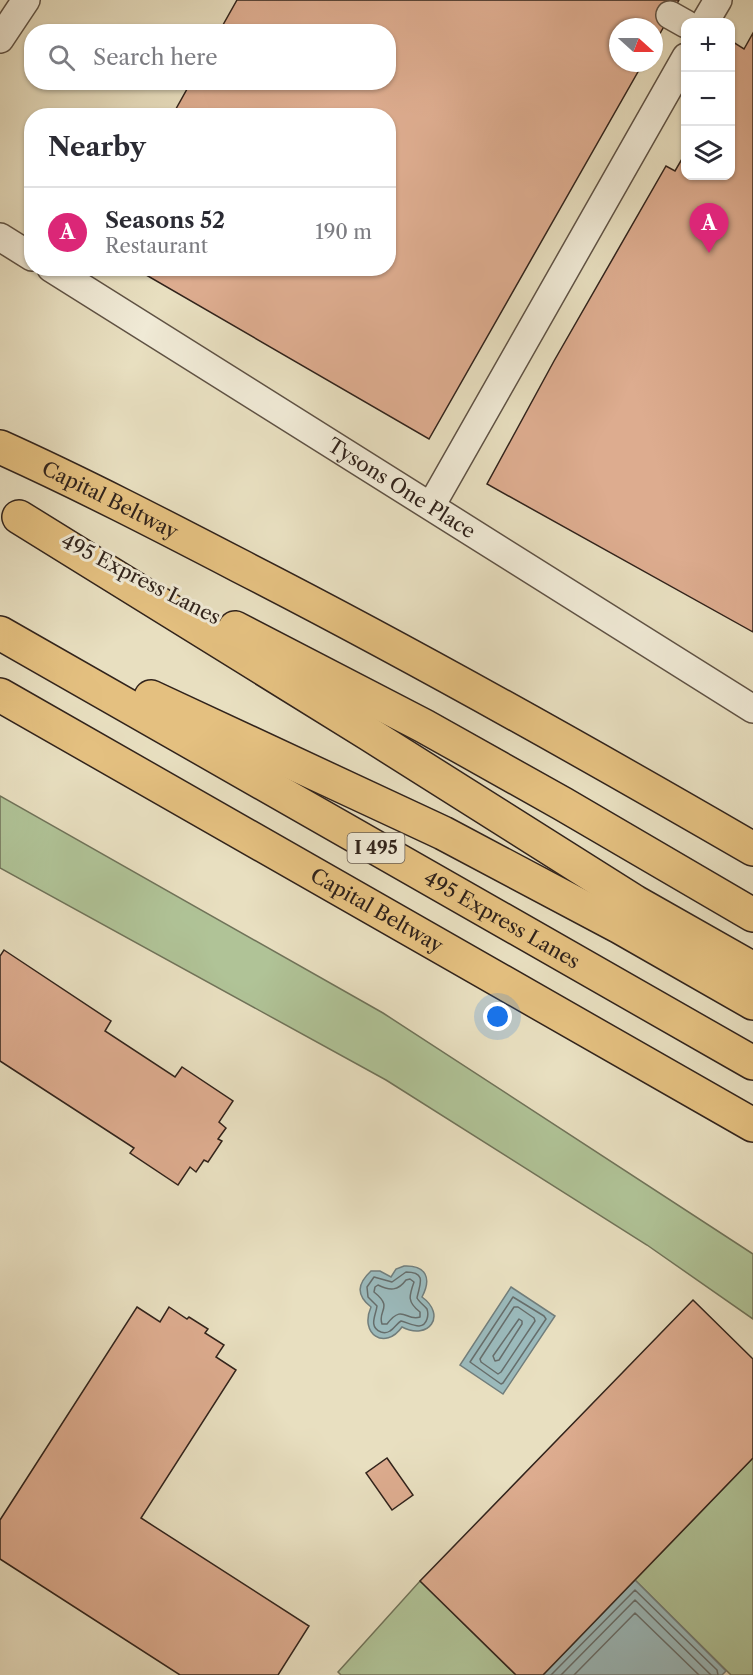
<!DOCTYPE html>
<meta charset="utf-8">
<style>
:root{--surface:#fff;--page:#f7f7f7;--text:#2b2b33;--muted:#7c7c81;--line:#e1e1e2;--accent:#db2777}
body{margin:0;font-family:"Libre Caslon Text",serif;background:var(--page);color:var(--text)}
.controls{position:absolute;right:18px;top:18px;display:grid;overflow:hidden;border-radius:12px;box-shadow:0 2px 4px #0004}
.controls button{width:54px;height:54px;display:grid;place-items:center;padding:0;border:0;border-bottom:2px solid var(--line);background:var(--surface);color:var(--text);font:30px sans-serif}
.compass{position:absolute;left:609px;top:18px;width:54px;height:54px;border-radius:50%;background:var(--surface);box-shadow:0 2px 4px #0004;rotate:111deg}
.you{position:absolute;left:498px;top:1017px;width:21px;height:21px;margin:-15px;border:4px solid #fff;border-radius:50%;background:#1a73e8;box-shadow:0 0 0 9px #1a73e833}
.badge{display:grid;place-items:center;width:39px;height:39px;border-radius:50%;background:var(--accent);color:#fff;font-size:20px;font-weight:700}
.pin{position:absolute;translate:-50% -50px;filter:drop-shadow(0 2px 3px #0008)}
.pin::after{content:'';position:absolute;top:32px;width:21px;height:18px;background:inherit;clip-path:polygon(0 0,100% 0,50% 100%)}
.list{margin:0;padding:0;list-style:none}
h2{display:flex;justify-content:space-between;align-items:center;height:78px;margin:0;padding:0 24px;font-size:26px}
h2 small{font-size:20px;font-weight:400;color:var(--muted)}
.list li{display:grid;grid-template-columns:39px 1fr auto;gap:18px;align-items:center;box-sizing:border-box;height:90px;padding:0 24px;border-top:2px solid var(--line)}
.list b{display:block;font-size:22px;white-space:nowrap}
.list p{margin:0;font-size:20px;white-space:nowrap;color:var(--muted)}
.list em{font-size:20px;font-style:normal;color:var(--muted)}
.icon{flex:none;width:33px;height:33px;fill:none;stroke:currentColor;stroke-width:2;stroke-linecap:round;stroke-linejoin:round}
.map{position:relative;flex:none;width:753px;height:1675px;overflow:hidden}
.search{position:absolute;background:var(--surface);box-shadow:0 2px 4px #0004;left:24px;top:24px;width:372px;height:66px;display:flex;align-items:center;gap:15px;box-sizing:border-box;padding:0 21px;border-radius:24px;color:var(--muted);font-size:22px}
.panel{position:absolute;background:var(--surface);box-shadow:0 2px 4px #0004;left:24px;top:108px;width:372px;height:168px;border-radius:24px}
.map>svg:first-child{display:block}
</style>
<div class="map">
<svg width="753" height="1675" viewBox="0 0 753 1675">
<rect width="100%" height="100%" fill="#e8dfc0"/>
<filter id="stains"><feTurbulence type="fractalNoise" baseFrequency=".00333" numOctaves="4"/><feColorMatrix values="0 0 0 0 .2 0 0 0 0 .09 0 0 0 0 .02 0 0 0 .5 -.17"/></filter>
<radialGradient id="worn" r=".72"><stop offset=".6" stop-color="#630" stop-opacity="0"/><stop offset="1" stop-color="#630" stop-opacity=".3"/></radialGradient>
<path fill="#b0c397" stroke="#707359" stroke-width="1.5" d="M 0,796 L 383,1013 L 753,1254 L 753,1319 L 647,1245 L 386,1080 L 0,868 Z
M 753,1458 L 753,1675 L 731,1675 L 635,1580 Z
M 420,1581 L 516,1675 L 341,1675 L 338,1672 Z"/>
<path fill="#9bbabc" stroke="#717e7c" stroke-width="1.5" d="M 404,1266 C 426,1265 432,1278 422,1297 C 447,1315 429,1341 402,1327 C 385,1351 359,1334 371,1307 C 356,1295 357,1284 371,1271 L 380,1271 L 391,1277 L 396,1269 Z
M 511,1287 L 555,1316 L 503,1394 L 460,1365 Z
M 635,1580 L 726,1671 L 722,1675 L 543,1675 Z"/>
<g fill="none" stroke-linecap="round" stroke-linejoin="round">
<path stroke="#666e6c" stroke-width="1.5" d="M 406,1272 C 428,1272 419,1286 417,1298 C 419,1302 424,1305 427,1309 C 428,1312 428,1316 427,1319 C 423,1332 410,1323 401,1321 C 396,1324 395,1328 390,1331 C 387,1333 384,1333 381,1332 C 368,1327 376,1315 377,1306 L 368,1297 L 367,1287 L 374,1277 L 392,1282 Z
M 406,1280 L 410,1279 L 414,1282 C 409,1296 407,1302 420,1312 L 420,1317 C 406,1322 403,1303 387,1324 L 382,1324 C 377,1310 394,1308 374,1292 L 375,1287 L 378,1285 C 390,1291 398,1291 406,1280 Z
M 513,1297 L 544,1316 L 546,1319 L 503,1383 L 501,1384 L 470,1362 Z
M 514,1307 L 518,1307 L 534,1318 L 535,1321 L 501,1372 L 498,1374 L 481,1362 L 480,1359 Z
M 519,1319 L 522,1321 L 522,1324 L 499,1360 L 495,1361 L 493,1356 Z
M 551,1675 L 635,1590 L 717,1670 L 718,1675
M 561,1675 L 635,1600 L 711,1675
M 574,1675 L 635,1613 L 699,1675"/>
</g>
<path fill="#ddac8f" stroke="#31231b" stroke-width="1.5" d="M 237,0 L 679,0 L 654,44 L 654,27 L 618,27 L 618,63 L 643,63 L 429,439 L 134,268 L 388,268 L 388,116 L 172,116 L 191,82 L 388,82 L 388,32 L 219,32 Z
M 753,33 L 753,632 L 487,484 L 554,361 L 666,166 L 675,171 L 686,152 L 686,176 L 730,176 L 730,72 L 733,67 L 730,66 L 730,40 L 744,49 Z
M 4,950 L 111,1021 L 105,1031 L 175,1077 L 182,1067 L 233,1101 L 219,1122 L 226,1128 L 218,1139 L 222,1141 L 208,1162 L 204,1160 L 196,1172 L 190,1167 L 178,1185 L 130,1153 L 134,1148 L 0,1061 L 0,956 Z
M 693,1300 L 753,1359 L 753,1458 L 543,1675 L 516,1675 L 420,1581 Z
M 137,1307 L 160,1322 L 169,1307 L 187,1319 L 189,1317 L 208,1329 L 205,1333 L 224,1345 L 216,1357 L 236,1370 L 141,1518 L 309,1626 L 278,1675 L 180,1675 L 0,1559 L 0,1520 Z
M 387,1458 L 413,1495 L 392,1510 L 366,1473 Z"/>
<g fill="none" stroke-linecap="round" stroke-linejoin="round">
<defs>
<g id="minor">
<path d="M 670,15 L 686,24"/>
<path d="M 705,22 L 718,0"/>
<path d="M 0,39 L 26,0"/>
<path d="M 0,237 L 32,257"/>
<path id="s1" d="M 51,268 L 753,709"/>
<path d="M 431,506 L 686,57"/>
</g>
<g id="highway">
<path id="s2" d="M 0,447 C 82,484 161,525 240,566 C 414,655 584,751 753,849"/>
<path d="M 19,517 L 369,734 L 635,902 L 753,969"/>
<path d="M 235,628 L 424,726 L 563,804 L 753,915"/>
<path id="s3" d="M 0,633 L 753,1063"/>
<path id="s4" d="M 0,695 L 753,1125"/>
<path d="M 151,697 L 443,833 L 620,927 L 753,1003"/>
</g>
</defs>
<use href="#minor" stroke="#5f5244" stroke-width="30"/>
<use href="#highway" stroke="#31231b" stroke-width="36"/>
<use href="#minor" stroke="#f0ead6" stroke-width="27"/>
<use href="#highway" stroke="#e4c080" stroke-width="33"/>
</g>
<g text-anchor="middle" stroke-width="6" stroke-linejoin="round" paint-order="stroke">
<rect fill="#f0ead6" stroke="#6a5f53" stroke-width="1.5" x="347.5" y="833" width="57" height="30" rx="4.5"/>
<g font-size="18" font-weight="bold" fill="#31231b">
<text x="376" y="854">I 495</text>
</g>
<g font-size="20" fill="#31231b" stroke="#f0ead6">
<text dy="7" stroke="none"><textPath href="#s1" startOffset="414">Tysons One Place</textPath></text>
<text dy="7" stroke="none"><textPath href="#s2" startOffset="122">Capital Beltway</textPath></text>
<text transform="translate(141 579) rotate(27)" y="7">495 Express Lanes</text>
<text dy="7" stroke="none"><textPath href="#s4" startOffset="434">Capital Beltway</textPath></text>
<text dy="7" stroke="none"><textPath href="#s3" startOffset="578">495 Express Lanes</textPath></text>
</g>
</g>
<rect width="100%" height="100%" filter="url(#stains)"/>
<rect width="100%" height="100%" fill="url(#worn)"/>
</svg>
<div class="controls">
<button>+</button>
<button>−</button>
<button><svg class="icon" aria-label="layers" viewBox="0 0 24 24"><path d="M12 4l9 5-9 5-9-5zM3 14l9 5 9-5"/></svg></button>
</div>
<svg class="compass" viewBox="-18 -18 36 36"><path d="M0-13l5 13h-10z" fill="#e53935"/><path d="M0 13l5-13h-10z" fill="#7c7c81"/></svg>
<div class="you"></div>
<div class="pin badge" style="left:709px;top:253px">A</div>
<div class="search"><svg class="icon" aria-label="search" viewBox="0 0 24 24"><circle cx="10" cy="10" r="6"/><path d="M15 15l6 6"/></svg>Search here</div>
<section class="panel">
<h2>Nearby<small></small></h2>
<ul class="list">
<li><span class="badge">A</span><div><b>Seasons 52</b><p>Restaurant</p></div><em>190 m</em></li>
</ul>
</section>
</div>
